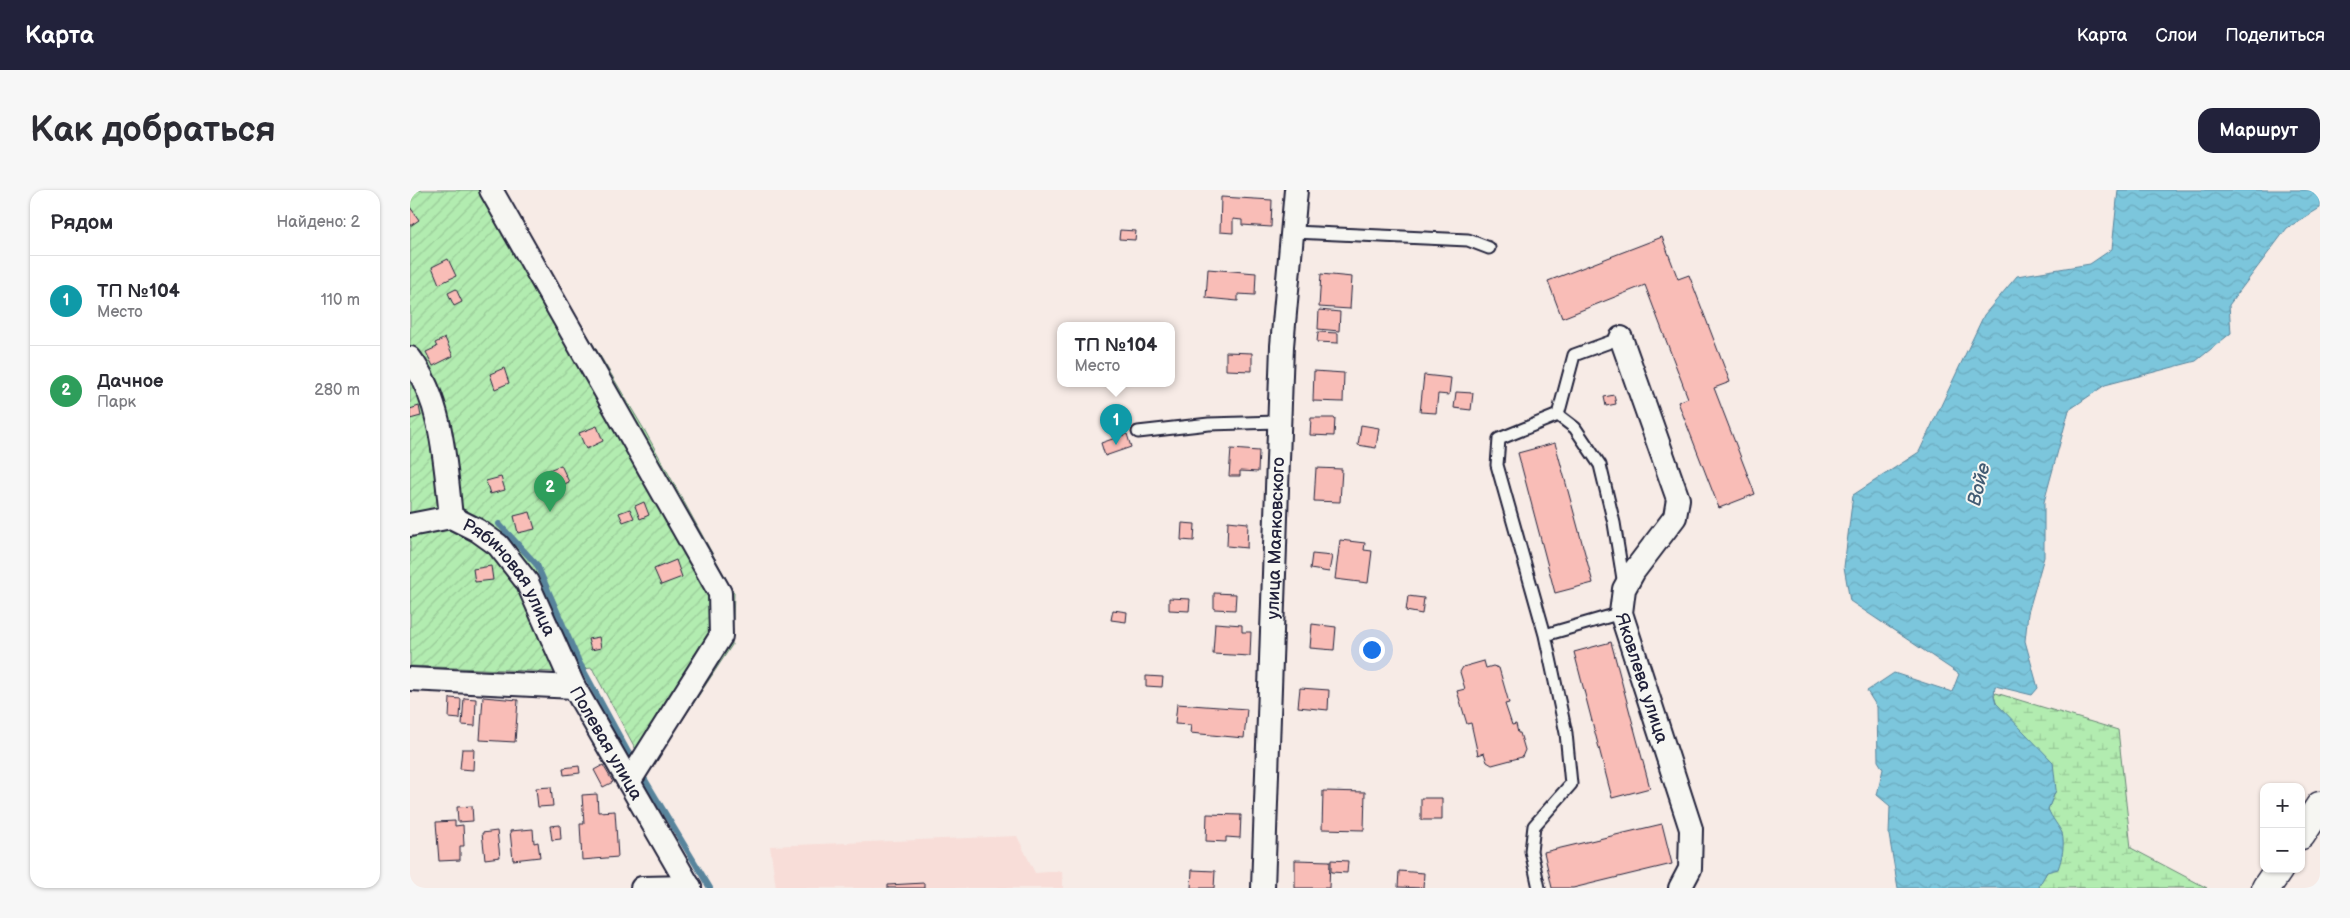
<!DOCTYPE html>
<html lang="ru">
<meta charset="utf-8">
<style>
:root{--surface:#fff;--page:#f7f7f7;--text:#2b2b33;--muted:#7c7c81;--line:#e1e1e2;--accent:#22223b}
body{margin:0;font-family:"Balsamiq Sans",sans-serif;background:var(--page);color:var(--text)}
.controls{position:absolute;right:15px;bottom:15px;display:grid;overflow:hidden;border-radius:10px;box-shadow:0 1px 4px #0004}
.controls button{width:45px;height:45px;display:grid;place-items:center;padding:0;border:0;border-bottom:1px solid var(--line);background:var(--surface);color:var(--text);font:25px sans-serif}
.you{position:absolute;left:961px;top:459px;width:18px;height:18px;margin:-12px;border:4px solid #fff;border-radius:50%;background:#1a73e8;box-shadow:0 0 0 8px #1a73e833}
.badge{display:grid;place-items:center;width:32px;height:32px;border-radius:50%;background:var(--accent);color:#fff;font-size:16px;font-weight:700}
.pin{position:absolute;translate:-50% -41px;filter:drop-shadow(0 1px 2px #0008)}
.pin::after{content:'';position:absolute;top:26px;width:18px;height:15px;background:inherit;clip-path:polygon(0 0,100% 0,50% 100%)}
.popup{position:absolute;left:647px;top:132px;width:118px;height:65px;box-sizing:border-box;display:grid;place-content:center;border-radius:10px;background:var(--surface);filter:drop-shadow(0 1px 4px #0005);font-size:16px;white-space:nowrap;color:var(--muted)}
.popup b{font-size:19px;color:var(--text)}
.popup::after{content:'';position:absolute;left:50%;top:100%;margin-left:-10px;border:10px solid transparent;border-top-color:var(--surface)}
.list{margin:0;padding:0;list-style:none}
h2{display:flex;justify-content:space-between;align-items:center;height:65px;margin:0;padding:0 20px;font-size:21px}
h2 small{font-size:16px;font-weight:400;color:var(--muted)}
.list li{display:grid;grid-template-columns:32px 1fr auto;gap:15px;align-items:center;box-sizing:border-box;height:90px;padding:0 20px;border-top:1px solid var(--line)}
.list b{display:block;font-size:19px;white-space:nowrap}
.list p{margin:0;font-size:16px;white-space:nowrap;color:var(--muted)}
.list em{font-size:16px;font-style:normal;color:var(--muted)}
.map{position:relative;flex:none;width:1910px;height:698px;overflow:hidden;border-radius:15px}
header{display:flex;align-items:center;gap:30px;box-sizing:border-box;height:70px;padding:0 25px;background:var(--accent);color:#fff}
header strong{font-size:24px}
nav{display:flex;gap:28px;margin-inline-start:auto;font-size:18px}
.intro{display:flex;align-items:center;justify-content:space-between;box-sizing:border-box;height:120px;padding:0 30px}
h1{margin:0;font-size:35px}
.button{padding:12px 22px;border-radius:15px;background:var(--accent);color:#fff;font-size:18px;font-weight:700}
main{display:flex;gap:30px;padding:0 30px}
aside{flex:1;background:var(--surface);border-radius:15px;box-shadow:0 1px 4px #0004}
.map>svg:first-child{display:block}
</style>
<header>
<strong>Карта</strong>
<nav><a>Карта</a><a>Слои</a><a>Поделиться</a></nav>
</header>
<div class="intro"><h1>Как добраться</h1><a class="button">Маршрут</a></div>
<main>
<aside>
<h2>Рядом<small>Найдено: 2</small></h2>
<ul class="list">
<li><span class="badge" style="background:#0f9aa8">1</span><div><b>ТП №104</b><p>Место</p></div><em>110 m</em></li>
<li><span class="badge" style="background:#2e9e5b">2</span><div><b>Дачное</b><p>Парк</p></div><em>280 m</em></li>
</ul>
</aside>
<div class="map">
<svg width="1910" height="698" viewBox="0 0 1910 698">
<defs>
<pattern id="wetland-marsh" width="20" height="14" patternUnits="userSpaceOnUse" patternTransform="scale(1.25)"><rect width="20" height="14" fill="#b2ecb0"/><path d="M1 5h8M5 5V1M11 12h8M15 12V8" fill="none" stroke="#99ca98"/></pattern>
<pattern id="garden-furrows" width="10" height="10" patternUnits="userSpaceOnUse" patternTransform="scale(1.25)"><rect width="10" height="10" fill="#b2ecb0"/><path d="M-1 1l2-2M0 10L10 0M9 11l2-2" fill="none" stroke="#99ca98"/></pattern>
<pattern id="water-waves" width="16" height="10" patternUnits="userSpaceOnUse" patternTransform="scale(1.25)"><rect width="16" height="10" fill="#7cc6dc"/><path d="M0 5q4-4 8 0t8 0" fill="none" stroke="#6baabe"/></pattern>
</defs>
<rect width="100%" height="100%" fill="#f7ebe6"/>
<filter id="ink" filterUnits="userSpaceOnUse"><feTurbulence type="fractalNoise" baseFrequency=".02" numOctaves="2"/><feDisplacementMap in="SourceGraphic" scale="10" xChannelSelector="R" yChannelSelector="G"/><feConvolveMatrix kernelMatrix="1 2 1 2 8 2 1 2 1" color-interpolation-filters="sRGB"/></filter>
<g filter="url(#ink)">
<path fill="#f8ddd8" d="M 607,646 L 625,683 L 652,681 L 653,698 L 366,698 L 360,656 Z"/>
<path fill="url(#wetland-marsh)" stroke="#6a8776" d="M 1586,503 L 1708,540 L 1721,658 L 1797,698 L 1630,698 L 1628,696 L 1637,682 L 1652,643 L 1643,632 L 1638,619 L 1646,600 L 1586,513 L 1584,506 Z"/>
<path fill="url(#garden-furrows)" stroke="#6a8776" d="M 0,0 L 91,0 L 235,241 L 324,403 L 322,455 L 238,582 L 182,478 L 143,482 L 0,476 Z"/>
<path fill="url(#water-waves)" stroke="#58849c" d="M 1708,0 L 1910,0 L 1910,18 L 1877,38 L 1819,115 L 1821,143 L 1786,171 L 1695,195 L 1659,220 L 1634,312 L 1634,367 L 1618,423 L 1615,451 L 1628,498 L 1622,505 L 1585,496 L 1584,506 L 1586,513 L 1643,572 L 1646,600 L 1638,619 C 1641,627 1650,638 1652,643 C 1655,655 1652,668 1648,679 L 1637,682 L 1629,696 L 1630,698 L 1488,698 L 1479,645 L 1480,616 L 1467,605 L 1473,579 L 1468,571 L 1467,517 L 1457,501 L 1484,483 L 1542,502 L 1549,484 L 1440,411 L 1434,377 L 1443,305 L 1509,262 L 1574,125 L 1607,86 L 1680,74 L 1702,59 Z"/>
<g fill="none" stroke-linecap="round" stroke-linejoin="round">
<path stroke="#58849c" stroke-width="6" d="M 89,334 L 127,375 L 169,472 L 225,575
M 231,583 L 300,698"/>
</g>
<path fill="#f9bdb7" stroke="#22223b" d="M 811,7 L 862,10 L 861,37 L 832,35 L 832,30 L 823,29 L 823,43 L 810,42 Z
M 0,17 L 9,30 L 0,36 Z
M 710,40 L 726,41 L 725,50 L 709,49 Z
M 1252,47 L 1268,89 L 1279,85 L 1320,192 L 1304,198 L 1345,304 L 1309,318 L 1268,212 L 1278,208 L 1235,95 L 1152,128 L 1138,91 Z
M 38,69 L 46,86 L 29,94 L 22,77 Z
M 798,79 L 846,83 L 845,105 L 828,104 L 828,111 L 796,108 Z
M 911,84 L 942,87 L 940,119 L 909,117 Z
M 46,99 L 52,112 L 44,116 L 38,103 Z
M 909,120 L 930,122 L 929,141 L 908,139 Z
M 908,142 L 928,143 L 928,153 L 907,152 Z
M 35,148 L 43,166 L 23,176 L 16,162 L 27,157 L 25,153 Z
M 816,162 L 842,163 L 842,181 L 816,180 Z
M 94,178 L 99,193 L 85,199 L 80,184 Z
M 904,181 L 934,183 L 933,212 L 903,211 Z
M 1014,185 L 1041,188 L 1039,205 L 1028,204 L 1026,223 L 1010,222 Z
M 1046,202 L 1063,203 L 1061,220 L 1044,218 Z
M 1204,205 L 1206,214 L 1196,216 L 1194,207 Z
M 9,216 L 11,226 L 0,229 L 0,219 Z
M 901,228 L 925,228 L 924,246 L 900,245 Z
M 951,235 L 969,238 L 966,258 L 948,255 Z
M 187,236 L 193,251 L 176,259 L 169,243 Z
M 717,244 L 721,257 L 695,266 L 691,253 Z
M 1145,253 L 1183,393 L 1145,403 L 1108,263 Z
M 821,259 L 849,261 L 848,282 L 830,281 L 830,286 L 819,286 Z
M 151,275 L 159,292 L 147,297 L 139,280 Z
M 906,278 L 932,279 L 930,312 L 904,311 Z
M 91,287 L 95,300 L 80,304 L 76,291 Z
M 234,312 L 239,325 L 230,329 L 225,316 Z
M 220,319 L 224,328 L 213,332 L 209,323 Z
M 120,322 L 125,339 L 108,343 L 104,326 Z
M 818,331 L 838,333 L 837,358 L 817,356 Z
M 772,333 L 785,334 L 784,351 L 771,350 Z
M 930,350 L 955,353 L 954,360 L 962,361 L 958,393 L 925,389 Z
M 902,364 L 922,366 L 919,382 L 900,379 Z
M 266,370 L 272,387 L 251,395 L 244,379 Z
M 81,376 L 83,390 L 65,392 L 63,379 Z
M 804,403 L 826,404 L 825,420 L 804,419 Z
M 998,406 L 1014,408 L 1012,424 L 996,421 Z
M 759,408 L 780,409 L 779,421 L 759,420 Z
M 703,420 L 717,422 L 716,432 L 701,430 Z
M 805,433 L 832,435 L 832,442 L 841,442 L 840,466 L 803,464 Z
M 902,434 L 926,437 L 924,460 L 900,458 Z
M 189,447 L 191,458 L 181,460 L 178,449 Z
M 1201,452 L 1240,598 L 1202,608 L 1164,462 Z
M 1074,471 L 1076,478 L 1083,476 L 1089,478 L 1099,513 L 1095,514 L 1102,535 L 1106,534 L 1108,543 L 1110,543 L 1115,560 L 1112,567 L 1082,575 L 1077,572 L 1074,563 L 1068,565 L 1061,533 L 1057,534 L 1047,501 L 1055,499 L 1050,482 L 1053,477 Z
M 736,486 L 753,487 L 752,497 L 736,496 Z
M 890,498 L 919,500 L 918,520 L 888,517 Z
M 73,507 L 108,510 L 105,552 L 70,550 Z
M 40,508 L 51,509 L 50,529 L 39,528 Z
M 54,508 L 66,509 L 65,536 L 52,535 Z
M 767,514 L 837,519 L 834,548 L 780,543 L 781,535 L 765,534 Z
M 52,559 L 64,559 L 63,580 L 50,579 Z
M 193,575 L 203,592 L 193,597 L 184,580 Z
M 169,576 L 170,583 L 154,585 L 153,578 Z
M 141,597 L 143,616 L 128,617 L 126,598 Z
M 913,601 L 955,602 L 954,640 L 912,639 Z
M 187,604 L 188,622 L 205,621 L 208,667 L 172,670 L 170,634 L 174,634 L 172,605 Z
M 1011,608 L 1032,608 L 1032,630 L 1011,630 Z
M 62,616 L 63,631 L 48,632 L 47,617 Z
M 797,624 L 831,625 L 830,648 L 816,647 L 816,652 L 796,651 Z
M 45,631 L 45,636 L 53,635 L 54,656 L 50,656 L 50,670 L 29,671 L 26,632 Z
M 1252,634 L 1262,674 L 1163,698 L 1142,698 L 1134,662 Z
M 150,635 L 151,649 L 142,650 L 140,636 Z
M 123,639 L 124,653 L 128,652 L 130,667 L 103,670 L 100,641 Z
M 87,641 L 90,667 L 75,669 L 72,643 Z
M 885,670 L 920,671 L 919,698 L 885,698 Z
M 921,670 L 938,671 L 937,683 L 921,682 Z
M 782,680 L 805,681 L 804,698 L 781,698 Z
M 989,681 L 1014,683 L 1013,698 L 988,697 Z
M 514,693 L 514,698 L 478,698 L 478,695 Z"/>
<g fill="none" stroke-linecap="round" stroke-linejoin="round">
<defs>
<path id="service" d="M 884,42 L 1058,50 L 1079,58
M 1148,225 L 1165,238 L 1190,275 L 1204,333 L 1214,395
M 728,242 L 799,234 L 870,232
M 1135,445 L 1211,423
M 1129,698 L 1121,661 L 1124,636 L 1161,594 L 1156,543 L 1135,445 L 1087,275 L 1089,249 L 1148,225 L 1164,165 L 1211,148"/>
<g id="minor">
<path d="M 81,0 L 310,403 L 311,446 L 219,592"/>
<path id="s1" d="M 1211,148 L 1268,309 L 1265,327 L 1224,381 L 1214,399 L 1211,423 L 1281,639 L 1280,679 L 1270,698"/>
<path d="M 0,168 C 33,212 35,273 41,327"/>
<path id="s2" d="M 0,335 L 41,327 L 67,340 L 88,355 L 117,392 L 164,497"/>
<path id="s3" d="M 0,489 L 164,497 L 280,698"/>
<path d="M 232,698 L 280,697"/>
<path id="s4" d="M 853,698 L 872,156 L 886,0"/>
</g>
<path id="secondary" d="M 1891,645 L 1910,616
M 1856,698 L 1869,679"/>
</defs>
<use href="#service" stroke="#22223b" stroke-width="15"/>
<use href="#minor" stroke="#22223b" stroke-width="26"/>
<use href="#secondary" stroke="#22223b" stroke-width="31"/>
<use href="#service" stroke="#f6f6f2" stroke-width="11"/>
<use href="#minor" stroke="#f6f6f2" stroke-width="22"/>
<use href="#secondary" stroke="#f6f6f2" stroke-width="28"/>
</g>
</g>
<g text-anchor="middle" stroke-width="4" stroke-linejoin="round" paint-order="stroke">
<g font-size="18" fill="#22223b" stroke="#f6f6f2">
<text dy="6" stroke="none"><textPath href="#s4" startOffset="350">улица Маяковского</textPath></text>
<text dy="6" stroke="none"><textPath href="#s2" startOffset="129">Рябиновая улица</textPath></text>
<text dy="6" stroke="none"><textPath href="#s1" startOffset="370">Яковлева улица</textPath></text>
<text dy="6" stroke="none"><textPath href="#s3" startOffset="229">Полевая улица</textPath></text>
</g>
<g font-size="19" font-style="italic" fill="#425b73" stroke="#f6f6f2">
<text transform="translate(1568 294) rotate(-76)" y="7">Войе</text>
</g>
</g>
</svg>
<div class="controls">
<button>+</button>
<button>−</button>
</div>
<div class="you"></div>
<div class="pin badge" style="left:706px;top:255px;background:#0f9aa8">1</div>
<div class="popup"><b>ТП №104</b>Место</div>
<div class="pin badge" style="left:140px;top:322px;background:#2e9e5b">2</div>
</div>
</main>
